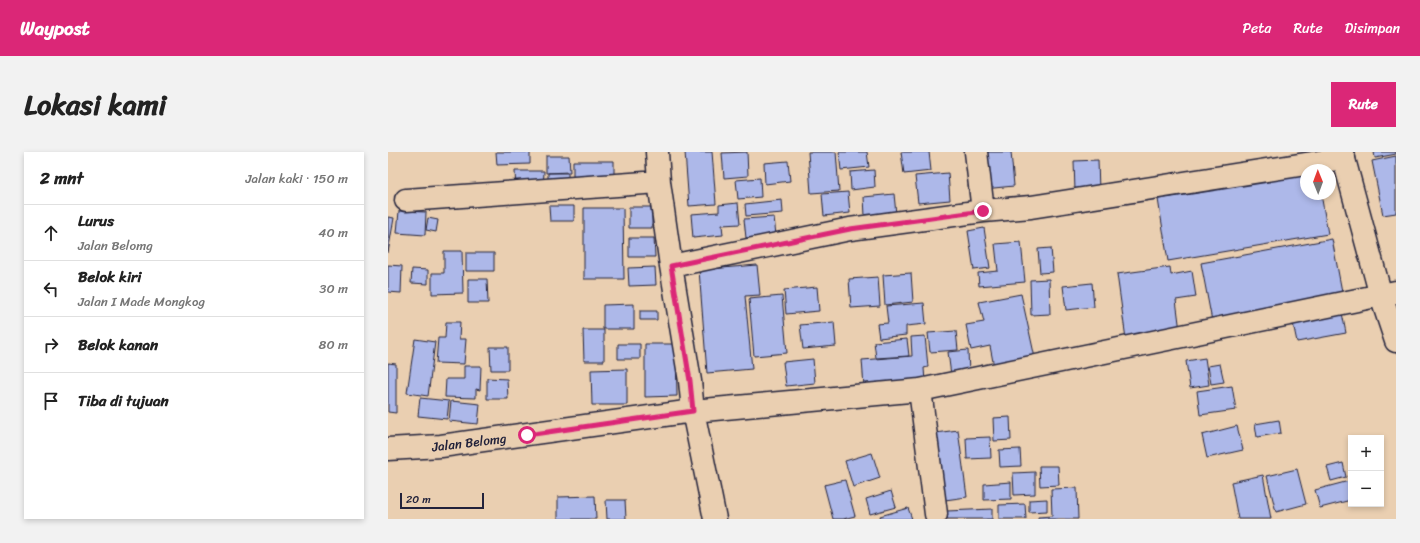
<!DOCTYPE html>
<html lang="id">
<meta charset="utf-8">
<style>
:root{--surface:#fff;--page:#f2f2f2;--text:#222;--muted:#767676;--line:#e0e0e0;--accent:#db2777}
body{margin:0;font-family:Sriracha,sans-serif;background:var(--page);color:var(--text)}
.controls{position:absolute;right:12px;bottom:12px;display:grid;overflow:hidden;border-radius:0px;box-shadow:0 2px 6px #0003}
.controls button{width:36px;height:36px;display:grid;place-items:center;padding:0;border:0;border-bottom:1px solid var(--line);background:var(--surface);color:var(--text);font:20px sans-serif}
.compass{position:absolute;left:912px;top:12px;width:36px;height:36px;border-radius:50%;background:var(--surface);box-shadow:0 2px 6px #0003;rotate:359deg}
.scale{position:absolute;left:12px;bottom:10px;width:84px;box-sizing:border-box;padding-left:4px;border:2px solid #22223b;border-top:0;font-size:11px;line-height:14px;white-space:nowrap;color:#22223b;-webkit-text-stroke:3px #eacfb1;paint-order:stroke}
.stop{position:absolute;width:12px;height:12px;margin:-9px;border:3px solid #db2777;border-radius:50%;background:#fff}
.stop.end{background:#db2777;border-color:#fff;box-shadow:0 1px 4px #0008}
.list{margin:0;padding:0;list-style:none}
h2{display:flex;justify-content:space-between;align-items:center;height:52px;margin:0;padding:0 16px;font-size:17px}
h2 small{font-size:13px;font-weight:400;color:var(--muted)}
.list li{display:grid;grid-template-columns:26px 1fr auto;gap:12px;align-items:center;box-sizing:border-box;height:56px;padding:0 16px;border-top:1px solid var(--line)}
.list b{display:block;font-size:15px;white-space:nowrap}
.list p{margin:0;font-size:13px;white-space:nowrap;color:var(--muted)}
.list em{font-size:13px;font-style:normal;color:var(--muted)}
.icon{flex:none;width:22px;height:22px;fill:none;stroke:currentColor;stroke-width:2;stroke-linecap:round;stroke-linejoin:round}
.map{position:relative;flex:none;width:1008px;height:367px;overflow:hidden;border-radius:0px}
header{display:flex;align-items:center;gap:24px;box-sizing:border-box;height:56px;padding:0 20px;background:var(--accent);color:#fff}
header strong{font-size:19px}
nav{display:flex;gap:22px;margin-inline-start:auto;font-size:14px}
.intro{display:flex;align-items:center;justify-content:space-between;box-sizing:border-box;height:96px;padding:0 24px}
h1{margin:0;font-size:28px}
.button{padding:10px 18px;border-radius:0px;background:var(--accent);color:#fff;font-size:14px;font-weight:700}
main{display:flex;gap:24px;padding:0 24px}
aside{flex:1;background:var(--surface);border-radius:0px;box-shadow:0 2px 6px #0003}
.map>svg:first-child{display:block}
</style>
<header>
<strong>Waypost</strong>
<nav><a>Peta</a><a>Rute</a><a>Disimpan</a></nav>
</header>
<div class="intro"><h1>Lokasi kami</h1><a class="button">Rute</a></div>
<main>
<aside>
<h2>2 mnt<small>Jalan kaki · 150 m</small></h2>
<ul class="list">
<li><svg class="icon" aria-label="ahead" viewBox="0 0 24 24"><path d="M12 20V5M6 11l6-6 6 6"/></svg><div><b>Lurus</b><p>Jalan Belomg</p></div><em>40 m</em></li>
<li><svg class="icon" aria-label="left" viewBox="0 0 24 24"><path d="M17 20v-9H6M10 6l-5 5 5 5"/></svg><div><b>Belok kiri</b><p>Jalan I Made Mongkog</p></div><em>30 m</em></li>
<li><svg class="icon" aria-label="right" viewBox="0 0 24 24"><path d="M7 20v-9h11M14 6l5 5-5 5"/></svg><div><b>Belok kanan</b></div><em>80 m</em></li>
<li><svg class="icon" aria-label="arrive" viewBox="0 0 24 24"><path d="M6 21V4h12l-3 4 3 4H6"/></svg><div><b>Tiba di tujuan</b></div></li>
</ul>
</aside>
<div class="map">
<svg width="1008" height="367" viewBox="0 0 1008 367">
<rect width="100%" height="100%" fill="#eacfb1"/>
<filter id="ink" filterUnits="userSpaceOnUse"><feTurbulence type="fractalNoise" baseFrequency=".025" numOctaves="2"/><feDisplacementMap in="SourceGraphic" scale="8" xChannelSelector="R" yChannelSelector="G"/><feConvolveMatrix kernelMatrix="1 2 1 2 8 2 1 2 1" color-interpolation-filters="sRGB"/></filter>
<g filter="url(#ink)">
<path fill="#adb8e9" stroke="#22223b" d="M 108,0 L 142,0 L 142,12 L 109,13 Z
M 297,0 L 324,0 L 328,52 L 301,54 Z
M 359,0 L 360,24 L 336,26 L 334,1 Z
M 420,0 L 448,0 L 451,39 L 423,41 Z
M 451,0 L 479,0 L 481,15 L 453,18 Z
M 513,0 L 541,0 L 543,19 L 516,22 Z
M 592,0 L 623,0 L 626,34 L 596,37 Z
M 986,0 L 1008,0 L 1008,2 L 987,6 Z
M 158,4 L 181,4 L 182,20 L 158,21 Z
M 1008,4 L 1008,61 L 995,63 L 984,9 Z
M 710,8 L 711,39 L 687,39 L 686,9 Z
M 185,9 L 226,9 L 226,32 L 185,33 Z
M 400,9 L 402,29 L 377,32 L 376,11 Z
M 486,18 L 487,35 L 463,38 L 462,20 Z
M 127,19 L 156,19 L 155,38 L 128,38 Z
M 160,21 L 180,21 L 180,34 L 160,35 Z
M 560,21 L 562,48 L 530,51 L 527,24 Z
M 918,23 L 918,42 L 933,42 L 940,82 L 780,109 L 770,47 Z
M 372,26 L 373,45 L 350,47 L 348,28 Z
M 460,40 L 462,61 L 436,64 L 434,42 Z
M 506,42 L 508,62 L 477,64 L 476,45 Z
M 394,48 L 395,61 L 358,64 L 357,52 Z
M 350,51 L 352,72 L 334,73 L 335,83 L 305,86 L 303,62 L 331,60 L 331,53 Z
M 161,54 L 186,54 L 186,69 L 162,69 Z
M 241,55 L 264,55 L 264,76 L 241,76 Z
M 196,56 L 235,56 L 236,127 L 196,127 Z
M 11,59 L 38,60 L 37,83 L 9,81 Z
M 0,65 L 6,66 L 0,101 Z
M 386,65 L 388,83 L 358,86 L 356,67 Z
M 40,66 L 50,68 L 48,80 L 38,78 Z
M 596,76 L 602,116 L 586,118 L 580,79 Z
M 241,86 L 266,86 L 267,105 L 241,105 Z
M 944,87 L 955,145 L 824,169 L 813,111 Z
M 633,90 L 637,130 L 591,134 L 590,121 L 610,119 L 607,92 Z
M 663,96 L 665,120 L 652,121 L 650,97 Z
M 56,99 L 74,99 L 75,141 L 44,142 L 44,121 L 56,121 Z
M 78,101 L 106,101 L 106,119 L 78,119 Z
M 0,113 L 14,114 L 13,141 L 0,140 Z
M 369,113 L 372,143 L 357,144 L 364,217 L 319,221 L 311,118 Z
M 267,115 L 268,133 L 241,134 L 240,116 Z
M 782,115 L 783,123 L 804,119 L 808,145 L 788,148 L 792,179 L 738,187 L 729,122 Z
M 24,117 L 40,118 L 40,132 L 23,131 Z
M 523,121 L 525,150 L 497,153 L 495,123 Z
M 490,125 L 492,154 L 463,156 L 461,127 Z
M 80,127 L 99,127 L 100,151 L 80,151 Z
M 661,127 L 662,162 L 643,163 L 642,128 Z
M 704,131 L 706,155 L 678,158 L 675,134 Z
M 429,135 L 431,159 L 398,162 L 396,138 Z
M 633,142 L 647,206 L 606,215 L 602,194 L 583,198 L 578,173 L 596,170 L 591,150 Z
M 394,144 L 399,201 L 366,204 L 361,147 Z
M 536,151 L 538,172 L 518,174 L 518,183 L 491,186 L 489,172 L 500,171 L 498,154 Z
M 246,152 L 246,177 L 215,177 L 215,153 Z
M 252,159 L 269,159 L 269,168 L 252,168 Z
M 954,161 L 958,181 L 909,190 L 905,171 Z
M 58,170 L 72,170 L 71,187 L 78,187 L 76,212 L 48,211 L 50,186 L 57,186 Z
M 446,170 L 448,194 L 415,197 L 412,173 Z
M 195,178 L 216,178 L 216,209 L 196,209 Z
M 568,179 L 570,198 L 542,200 L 540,181 Z
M 537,184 L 540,215 L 536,216 L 537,230 L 476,235 L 474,208 L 524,204 L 523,185 Z
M 27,187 L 47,190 L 40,244 L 19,241 Z
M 519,187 L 521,204 L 488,206 L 486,190 Z
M 230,192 L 252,192 L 252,207 L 230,207 Z
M 257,192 L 288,192 L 289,244 L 257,245 Z
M 102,195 L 120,195 L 120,218 L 103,218 Z
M 580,198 L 581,222 L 563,223 L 560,200 Z
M 817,206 L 821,233 L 802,236 L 798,209 Z
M 425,207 L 427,231 L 398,234 L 395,210 Z
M 0,211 L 8,212 L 8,261 L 0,260 Z
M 832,212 L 836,230 L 823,232 L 820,214 Z
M 76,214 L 93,214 L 92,238 L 88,237 L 88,246 L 57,245 L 58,227 L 76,227 Z
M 239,217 L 239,253 L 204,253 L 203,218 Z
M 99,226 L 119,227 L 120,247 L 99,247 Z
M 844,234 L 848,258 L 812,263 L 809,239 Z
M 32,246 L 61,249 L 59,267 L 30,264 Z
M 63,249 L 92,252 L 90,272 L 61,269 Z
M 622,265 L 623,288 L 606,289 L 605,266 Z
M 891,268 L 893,281 L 869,285 L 867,272 Z
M 849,274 L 855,298 L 819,306 L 814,283 Z
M 570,278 L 579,345 L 557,348 L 547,281 Z
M 602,285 L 603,306 L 579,307 L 578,286 Z
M 632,297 L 633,314 L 612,315 L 611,298 Z
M 484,301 L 492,326 L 465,335 L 457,309 Z
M 955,311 L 958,325 L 943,329 L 939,315 Z
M 651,314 L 670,314 L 671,333 L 652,334 Z
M 909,317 L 918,352 L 888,360 L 879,324 Z
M 647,320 L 647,342 L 626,343 L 625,321 Z
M 875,323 L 883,367 L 850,367 L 843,330 Z
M 457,328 L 467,364 L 455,367 L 445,367 L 436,333 Z
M 961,329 L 963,336 L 963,348 L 932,356 L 927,338 Z
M 623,330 L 623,347 L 596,348 L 596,332 Z
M 689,336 L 690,367 L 650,367 L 650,365 L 664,364 L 663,337 Z
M 503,339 L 508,355 L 482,362 L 478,347 Z
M 207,344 L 208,367 L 170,367 L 170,345 Z
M 659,347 L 659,359 L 641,360 L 641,348 Z
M 218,348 L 237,348 L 238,367 L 219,367 Z
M 637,352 L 638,367 L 611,367 L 611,353 Z
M 520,356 L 524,367 L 493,367 L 492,364 Z
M 604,357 L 604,367 L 559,367 L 559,359 Z"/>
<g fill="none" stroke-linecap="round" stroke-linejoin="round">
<defs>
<path id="street" d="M 269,0 L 271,30 L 283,114 L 302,229 L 305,259 L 327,367
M 588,0 L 595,59
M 18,48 L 271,30
M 283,114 L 462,77 L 595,59 L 643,55 L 956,6
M 532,238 L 548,362
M 0,297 L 53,294 L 305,259 L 532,238 L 1008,140"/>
<path id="highway" d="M 954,0 L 993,144 L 1008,189"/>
</defs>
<use href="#street" stroke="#22223b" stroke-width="25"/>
<use href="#highway" stroke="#22223b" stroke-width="25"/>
<use href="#street" stroke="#eacfb1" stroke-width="22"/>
<use href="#highway" stroke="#eacfb1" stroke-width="22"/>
</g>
</g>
<g fill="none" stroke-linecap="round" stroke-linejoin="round" filter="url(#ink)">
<path stroke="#db2777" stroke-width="5" d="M 139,283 L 305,259 L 302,229 L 283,114 L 462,77 L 595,59"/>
</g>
<g text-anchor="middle" stroke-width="3" stroke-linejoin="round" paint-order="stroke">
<g font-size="13" fill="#22223b" stroke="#eacfb1">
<text transform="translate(81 290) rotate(-7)" y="5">Jalan Belomg</text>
</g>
</g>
</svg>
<div class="controls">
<button>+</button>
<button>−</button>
</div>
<svg class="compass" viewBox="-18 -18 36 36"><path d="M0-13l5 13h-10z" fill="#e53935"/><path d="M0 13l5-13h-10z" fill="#767676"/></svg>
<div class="scale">20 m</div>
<div class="stop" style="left:139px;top:283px"></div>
<div class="stop end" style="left:595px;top:59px"></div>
</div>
</main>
